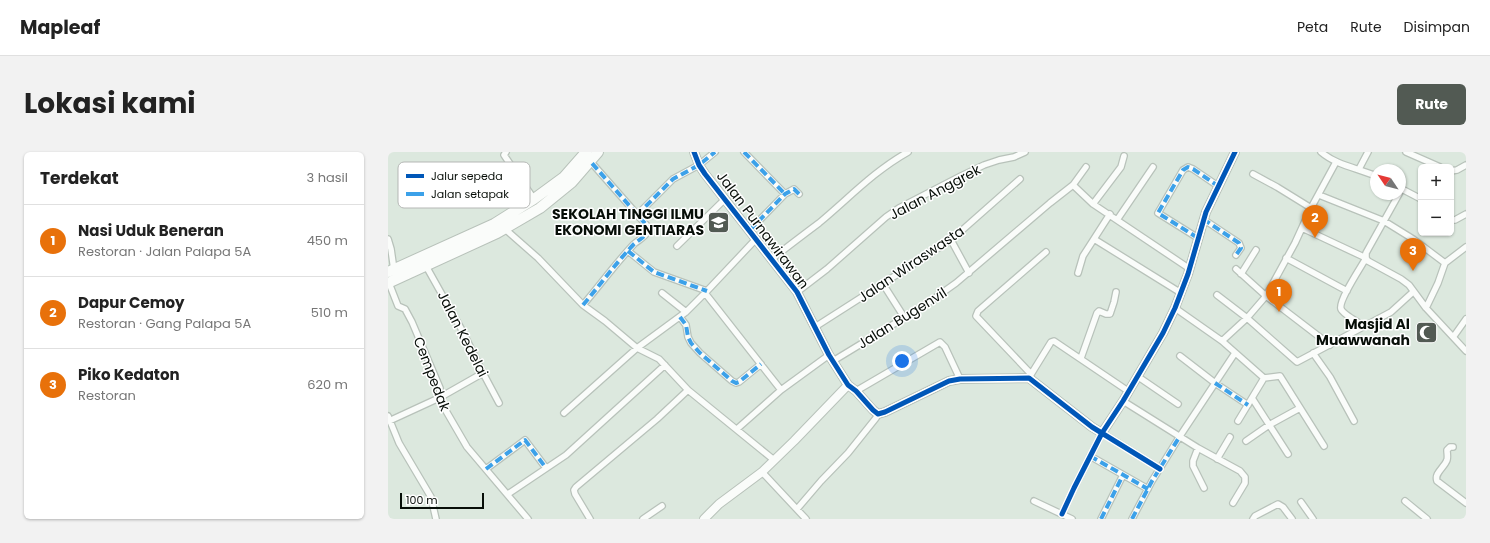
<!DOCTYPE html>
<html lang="id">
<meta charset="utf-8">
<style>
:root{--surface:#fff;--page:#f2f2f2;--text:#222;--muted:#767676;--line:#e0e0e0;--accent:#525a53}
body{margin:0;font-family:Poppins,sans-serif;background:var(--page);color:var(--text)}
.controls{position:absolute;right:12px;top:12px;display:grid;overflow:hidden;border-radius:6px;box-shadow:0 1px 3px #0004}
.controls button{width:36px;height:36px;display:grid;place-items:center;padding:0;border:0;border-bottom:1px solid var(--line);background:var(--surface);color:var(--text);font:20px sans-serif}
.compass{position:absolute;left:982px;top:12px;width:36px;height:36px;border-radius:50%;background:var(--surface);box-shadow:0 1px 3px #0004;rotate:305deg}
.scale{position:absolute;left:12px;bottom:10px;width:84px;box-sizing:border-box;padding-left:4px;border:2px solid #070e08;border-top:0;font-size:11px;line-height:14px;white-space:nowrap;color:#070e08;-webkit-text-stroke:3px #fff;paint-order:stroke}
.you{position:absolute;left:514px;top:209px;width:14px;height:14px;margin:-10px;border:3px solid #fff;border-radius:50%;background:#1a73e8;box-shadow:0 0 0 6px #1a73e833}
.badge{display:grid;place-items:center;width:26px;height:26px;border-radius:50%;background:var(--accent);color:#fff;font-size:13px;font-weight:700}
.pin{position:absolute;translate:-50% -33px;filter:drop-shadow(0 1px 2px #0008)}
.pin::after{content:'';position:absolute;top:21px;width:14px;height:12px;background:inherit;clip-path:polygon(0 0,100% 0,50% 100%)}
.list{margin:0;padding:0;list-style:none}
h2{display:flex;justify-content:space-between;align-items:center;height:52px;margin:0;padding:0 16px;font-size:17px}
h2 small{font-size:13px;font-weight:400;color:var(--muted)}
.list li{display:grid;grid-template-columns:26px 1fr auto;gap:12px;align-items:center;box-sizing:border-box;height:72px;padding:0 16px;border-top:1px solid var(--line)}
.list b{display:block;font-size:15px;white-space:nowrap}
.list p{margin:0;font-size:13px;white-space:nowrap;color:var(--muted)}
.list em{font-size:13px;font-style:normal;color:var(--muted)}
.map{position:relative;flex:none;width:1078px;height:367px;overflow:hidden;border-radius:6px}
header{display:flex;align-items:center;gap:24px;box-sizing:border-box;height:56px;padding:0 20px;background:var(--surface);border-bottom:1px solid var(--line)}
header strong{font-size:19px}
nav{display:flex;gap:22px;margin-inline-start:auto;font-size:14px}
.intro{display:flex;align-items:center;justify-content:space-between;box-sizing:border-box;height:96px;padding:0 24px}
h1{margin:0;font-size:28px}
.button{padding:10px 18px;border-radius:6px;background:var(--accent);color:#fff;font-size:14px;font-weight:700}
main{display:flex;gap:24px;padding:0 24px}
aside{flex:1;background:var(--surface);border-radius:6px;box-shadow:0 1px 3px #0004}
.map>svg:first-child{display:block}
</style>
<header>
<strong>Mapleaf</strong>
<nav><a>Peta</a><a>Rute</a><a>Disimpan</a></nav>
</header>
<div class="intro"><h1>Lokasi kami</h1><a class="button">Rute</a></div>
<main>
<aside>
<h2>Terdekat<small>3 hasil</small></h2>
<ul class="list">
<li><span class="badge" style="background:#e8710a">1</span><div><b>Nasi Uduk Beneran</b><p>Restoran · Jalan Palapa 5A</p></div><em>450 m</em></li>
<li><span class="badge" style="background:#e8710a">2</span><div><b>Dapur Cemoy</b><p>Restoran · Gang Palapa 5A</p></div><em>510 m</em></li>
<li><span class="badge" style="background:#e8710a">3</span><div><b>Piko Kedaton</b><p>Restoran</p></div><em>620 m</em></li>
</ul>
</aside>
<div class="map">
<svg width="1078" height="367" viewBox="0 0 1078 367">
<rect width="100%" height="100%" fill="#dce8de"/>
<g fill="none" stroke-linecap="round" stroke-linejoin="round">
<defs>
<path id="street" d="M 118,0 L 116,3 L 146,47
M 356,0 L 397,42
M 933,0 C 948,13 969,16 988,24
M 1018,0 L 1052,15
M 971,17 L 980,0
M 1063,19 L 1069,18 L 1078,13
M 865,22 L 889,35 L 923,56
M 685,33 L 705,52 L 802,117
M 1012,36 L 1033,47
M 1011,42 L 978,101 L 978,106 L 980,109 L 1013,127 L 1021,133 L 1038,156 L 1078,199
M 931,43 L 996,69 L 1025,87 L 1057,111
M 705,52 L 733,15 L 736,4
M 249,63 L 285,27 L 311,13 L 327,0
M 815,67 L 851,91 L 853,96 L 848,103
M 729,68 L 765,15
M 1063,68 L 1067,68 L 1078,62
M 914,76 L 978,106 C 973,115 950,149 953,157 C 955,162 971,171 976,174
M 117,77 L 150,106 L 195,153 L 217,169 L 249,196 L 271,207 L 300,238 L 386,308
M 362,78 L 397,42 L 406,37 L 411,42
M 810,86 L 770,61 L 795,18 L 800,15 L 805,17 L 830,34
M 0,87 L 3,97 L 6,118
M 706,87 L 793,141
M 563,88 L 581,121
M 289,94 L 337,47
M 240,99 L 266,120 L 319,139
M 898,106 L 959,139
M 384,107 C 399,95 415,83 431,71 C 460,47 486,19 520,0
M 38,114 L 75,180 L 95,221 L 111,251
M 848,117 L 878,144 L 942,193
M 690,121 L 695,104 L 722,62
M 853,122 L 868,98
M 1,131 L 10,154 L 17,157 L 24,170 L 52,236 L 51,246 L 54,252 L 79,295 L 140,367
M 495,132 L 516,165
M 409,140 L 439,117 L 498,65 L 511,56 L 573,24 L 596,13 L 611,8 L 626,5 L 637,0
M 274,141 L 298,160
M 317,141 L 393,238
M 829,143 L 859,166 L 909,210 L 1003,160 L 1025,140
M 195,153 C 212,133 228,111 246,92 C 252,87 259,84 261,76 L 202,9
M 787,156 L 834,189 L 876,226 L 892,224 L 936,294
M 1038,156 L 1050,131 L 1057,111 L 1078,95
M 292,165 L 298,173 L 300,185 L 303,191 L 312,201 L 344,229 L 348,231 L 351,230 L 373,212
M 427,175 L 563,88 L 632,27
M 1066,184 L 1078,167
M 834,189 L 859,166 L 878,144 L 907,91 L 923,56 L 948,10
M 925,201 L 942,225 L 966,269
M 792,204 L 827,231 L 860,253
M 693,206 L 709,161 L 711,159 L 718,162 L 722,162 L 726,150 L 728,140
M 445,209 L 537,153 L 568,131 L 662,51 L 685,33 L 698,15
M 643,222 L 588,164 L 590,159 L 658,100
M 642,224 L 663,190 L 666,189 L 740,239
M 749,224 L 790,252
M 468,239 L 552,190 L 557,195 L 572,227
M 864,246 L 900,302
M 735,249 L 810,296 L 852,319 L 857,325 L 857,331 L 845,351
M 176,261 L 249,196 L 298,160 L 319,139 L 368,87
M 0,264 L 11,291 L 43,345 L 48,367
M 1,269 L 51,246 L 95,221
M 850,269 L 876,226
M 349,277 L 393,238 L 441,203
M 858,289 L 881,273 L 912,256
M 1065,295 L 1062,295 L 1059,298 C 1059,301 1060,305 1059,308 C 1056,316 1046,321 1049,329 L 1078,351
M 810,296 L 805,309 L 805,314 L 816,336
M 702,304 L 760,337
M 829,307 L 842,285
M 98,317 L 137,288 L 158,316
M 374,320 L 418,367
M 120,342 L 178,303 L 277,213
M 646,349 L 684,367
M 1017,349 L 1039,367
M 913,350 L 925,367
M 409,357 L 433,329 L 460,301 L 488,266 L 490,262
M 674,362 L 686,336 L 714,281 L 772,317
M 202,367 L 187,342 L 186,338 L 188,335 L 269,267 L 300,238
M 255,367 L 274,354
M 713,367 L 735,323
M 744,367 L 764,329 L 792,284 L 847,201
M 865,367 L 867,364 L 890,352 L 895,355 L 904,367"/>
<path id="secondary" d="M 306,0 L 311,13 L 317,22 L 409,140 L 441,203 L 460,233 L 468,239 L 485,258 L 490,262 L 497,260 L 561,229 L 572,227 L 641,226 L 704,275 L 714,281 L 735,249 L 775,181 L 787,156 L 800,122 L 818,60 L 847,0
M 316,367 L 331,352 L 374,320 L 406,289 L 460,233"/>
<path id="highway" d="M 0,120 L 106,72 L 146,47 L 176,25 L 198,0
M 0,131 L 109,81 L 152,56 L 184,30 L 210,0"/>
</defs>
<use href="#street" stroke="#b8c2ba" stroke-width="8"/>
<use href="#secondary" stroke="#b8c2ba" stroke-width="10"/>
<use href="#highway" stroke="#b8c2ba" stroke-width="12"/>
<use href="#street" stroke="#fafcfa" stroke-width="5.5"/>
<use href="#secondary" stroke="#fafcfa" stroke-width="8"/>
<use href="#highway" stroke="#fafcfa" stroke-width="10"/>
<path stroke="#3ca1e9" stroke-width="4" stroke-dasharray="8 4" stroke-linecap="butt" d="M 356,0 L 397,42
M 249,63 L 285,27 L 311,13 L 327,0
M 815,67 L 851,91 L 853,96 L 848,103
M 362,78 L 397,42 L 406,37 L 411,42
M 810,86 L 770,61 L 795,18 L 800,15 L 805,17 L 830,34
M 240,99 L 266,120 L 319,139
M 195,153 C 212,133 228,111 246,92 C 252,87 259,84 261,76 L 202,9
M 292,165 L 298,173 L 300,185 L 303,191 L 312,201 L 344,229 L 348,231 L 351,230 L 373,212
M 827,231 L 860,253
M 702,304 L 760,337
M 98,317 L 137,288 L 158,316
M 713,367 L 735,323
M 744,367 L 764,329 L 792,284"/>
<defs>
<path id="cycleway" d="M 306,0 L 311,13 L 317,22 L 409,140 L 441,203 L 460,233 L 468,239 L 485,258 L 490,262 L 497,260 L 561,229 L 572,227 L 641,226 L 704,275 L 772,317
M 674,362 L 686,336 L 714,281 L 735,249 L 775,181 L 787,156 L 800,122 L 818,60 L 847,0"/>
</defs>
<use href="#cycleway" stroke="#fff" stroke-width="8"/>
<use href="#cycleway" stroke="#0057b8" stroke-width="5"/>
</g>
<defs>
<symbol id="university-square" viewBox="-11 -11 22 22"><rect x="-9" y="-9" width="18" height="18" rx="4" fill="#525a53" stroke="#fff"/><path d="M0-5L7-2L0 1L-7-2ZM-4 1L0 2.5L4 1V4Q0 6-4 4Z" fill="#fff"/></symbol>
<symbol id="mosque-square" viewBox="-11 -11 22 22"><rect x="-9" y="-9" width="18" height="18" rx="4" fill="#525a53" stroke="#fff"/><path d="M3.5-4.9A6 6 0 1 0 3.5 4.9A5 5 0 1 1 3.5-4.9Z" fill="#fff"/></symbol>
</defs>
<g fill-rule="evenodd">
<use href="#university-square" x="318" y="58" width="25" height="25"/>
<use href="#mosque-square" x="1026" y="168" width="25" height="25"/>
</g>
<g text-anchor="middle" stroke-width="3" stroke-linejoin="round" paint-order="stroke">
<g font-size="14" fill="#070e08" stroke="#fff">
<text transform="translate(547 40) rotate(-28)" y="5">Jalan Anggrek</text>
<text transform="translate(375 78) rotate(53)" y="5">Jalan Purnawirawan</text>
<text transform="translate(523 112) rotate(-34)" y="5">Jalan Wiraswasta</text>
<text transform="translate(514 166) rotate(-32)" y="5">Jalan Bugenvil</text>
<text transform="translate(75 182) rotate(63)" y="5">Jalan Kedelai</text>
<text transform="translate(44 222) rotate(69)" y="5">Cempedak</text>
</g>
<g font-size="14" font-weight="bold" fill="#070e08" stroke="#fff" text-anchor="end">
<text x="316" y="67">SEKOLAH TINGGI ILMU<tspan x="316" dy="16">EKONOMI GENTIARAS</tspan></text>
<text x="1022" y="177">Masjid Al<tspan x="1022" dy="16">Muawwanah</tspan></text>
</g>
</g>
<rect x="10" y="10" width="132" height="46" rx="6" fill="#fff" stroke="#b5b7b5" stroke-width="1"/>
<rect x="18" y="22" width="18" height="4" fill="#0057b8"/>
<rect x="18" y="40" width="18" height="4" fill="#3ca1e9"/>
<g font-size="11" fill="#070e08">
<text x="43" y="28">Jalur sepeda</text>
<text x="43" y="46">Jalan setapak</text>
</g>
</svg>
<div class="controls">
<button>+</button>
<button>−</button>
</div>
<svg class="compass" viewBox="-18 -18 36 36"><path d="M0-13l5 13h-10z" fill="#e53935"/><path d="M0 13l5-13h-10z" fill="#767676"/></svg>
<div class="scale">100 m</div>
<div class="you"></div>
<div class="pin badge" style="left:891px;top:160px;background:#e8710a">1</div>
<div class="pin badge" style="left:927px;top:86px;background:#e8710a">2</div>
<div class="pin badge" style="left:1025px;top:119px;background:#e8710a">3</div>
</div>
</main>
